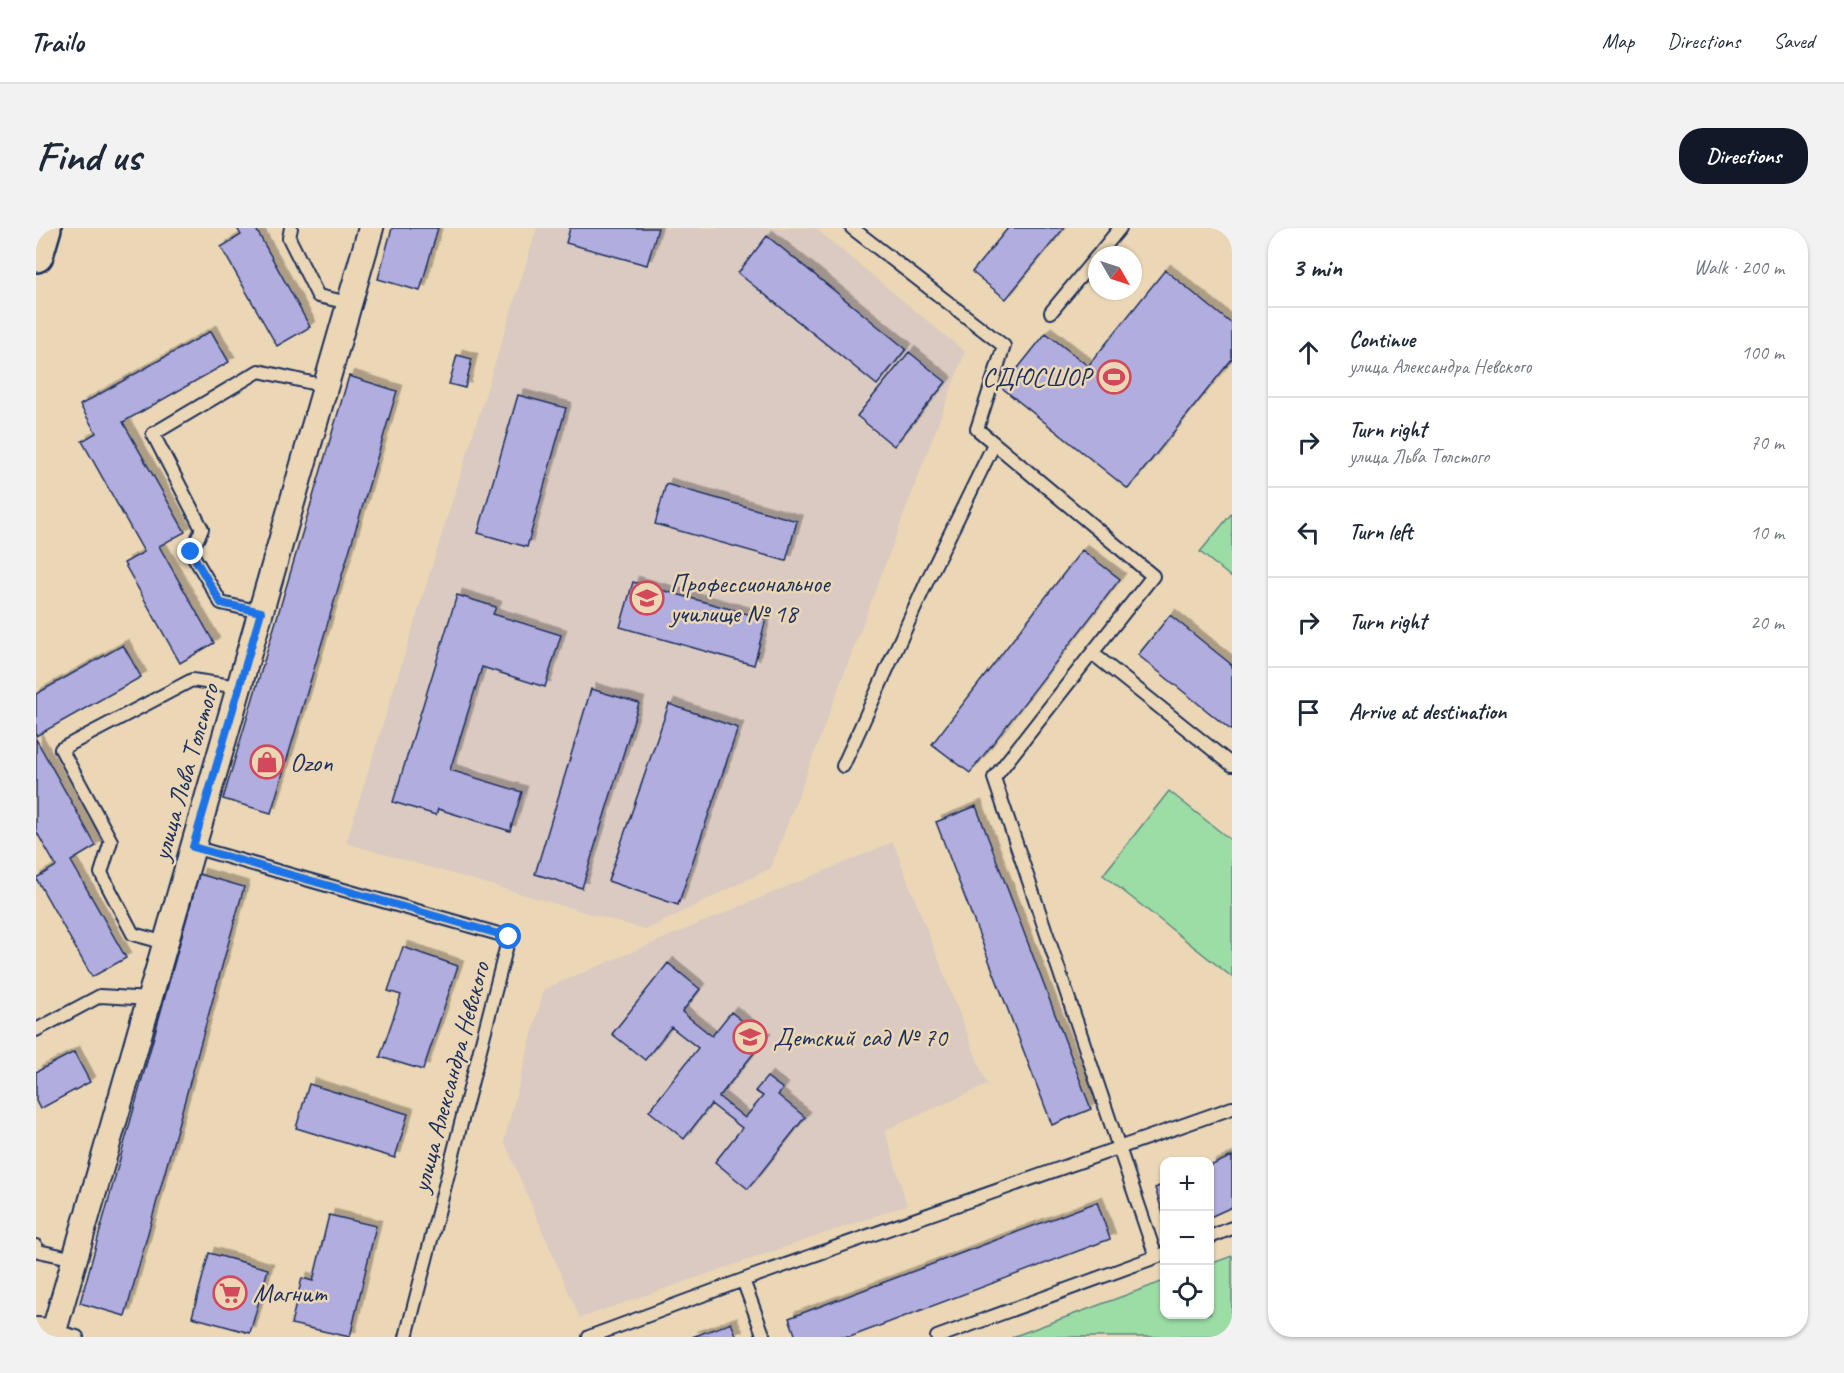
<!DOCTYPE html>
<meta charset="utf-8">
<style>
:root{--surface:#fff;--page:#f2f2f3;--text:#1f2937;--muted:#747a83;--line:#e0e1e3;--accent:#111827}
body{margin:0;font-family:Caveat,sans-serif;background:var(--page);color:var(--text)}
.controls{position:absolute;right:18px;bottom:18px;display:grid;overflow:hidden;border-radius:12px;box-shadow:0 2px 4px #0004}
.controls button{width:54px;height:54px;display:grid;place-items:center;padding:0;border:0;border-bottom:2px solid var(--line);background:var(--surface);color:var(--text);font:30px sans-serif}
.compass{position:absolute;left:1052px;top:18px;width:54px;height:54px;border-radius:50%;background:var(--surface);box-shadow:0 2px 4px #0004;rotate:129deg}
.stop{position:absolute;width:18px;height:18px;margin:-14px;border:4px solid #1a73e8;border-radius:50%;background:#fff}
.stop.end{background:#1a73e8;border-color:#fff;box-shadow:0 2px 6px #0008}
.list{margin:0;padding:0;list-style:none}
h2{display:flex;justify-content:space-between;align-items:center;height:78px;margin:0;padding:0 24px;font-size:26px}
h2 small{font-size:20px;font-weight:400;color:var(--muted)}
.list li{display:grid;grid-template-columns:39px 1fr auto;gap:18px;align-items:center;box-sizing:border-box;height:90px;padding:0 24px;border-top:2px solid var(--line)}
.list b{display:block;font-size:22px;white-space:nowrap}
.list p{margin:0;font-size:20px;white-space:nowrap;color:var(--muted)}
.list em{font-size:20px;font-style:normal;color:var(--muted)}
.icon{flex:none;width:33px;height:33px;fill:none;stroke:currentColor;stroke-width:2;stroke-linecap:round;stroke-linejoin:round}
.map{position:relative;flex:none;width:1196px;height:1109px;overflow:hidden;border-radius:24px}
header{display:flex;align-items:center;gap:36px;box-sizing:border-box;height:84px;padding:0 30px;background:var(--surface);border-bottom:2px solid var(--line)}
header strong{font-size:28px}
nav{display:flex;gap:33px;margin-inline-start:auto;font-size:21px}
.intro{display:flex;align-items:center;justify-content:space-between;box-sizing:border-box;height:144px;padding:0 36px}
h1{margin:0;font-size:42px}
.button{padding:15px 27px;border-radius:24px;background:var(--accent);color:#fff;font-size:21px;font-weight:700}
main{display:flex;gap:36px;padding:0 36px}
aside{flex:1;background:var(--surface);border-radius:24px;box-shadow:0 2px 4px #0004}
.map>svg:first-child{display:block}
</style>
<header>
<strong>Trailo</strong>
<nav><a>Map</a><a>Directions</a><a>Saved</a></nav>
</header>
<div class="intro"><h1>Find us</h1><a class="button">Directions</a></div>
<main>
<div class="map">
<svg width="1196" height="1109" viewBox="0 0 1196 1109">
<defs>
<filter id="shadow"><feDropShadow dx="5.5" dy="-5.5" stdDeviation="0" flood-color="#0004"/></filter>
</defs>
<rect width="100%" height="100%" fill="#ebd7b5"/>
<filter id="ink" filterUnits="userSpaceOnUse"><feTurbulence type="fractalNoise" baseFrequency=".0167" numOctaves="2"/><feDisplacementMap in="SourceGraphic" scale="12" xChannelSelector="R" yChannelSelector="G"/><feConvolveMatrix kernelMatrix="1 2 1 2 8 2 1 2 1" color-interpolation-filters="sRGB"/></filter>
<g filter="url(#ink)">
<path fill="#dacac1" d="M 501,0 L 779,0 L 929,124 L 735,640 L 610,702 L 310,615 Z
M 857,614 L 951,857 L 849,902 L 871,977 L 544,1090 L 468,913 L 508,761 Z"/>
<path fill="#9cdca5" stroke="#5c8682" stroke-width="1.5" d="M 1196,285 L 1196,350 L 1164,324 Z
M 1133,563 L 1196,613 L 1196,749 L 1067,647 Z
M 1196,1028 L 1196,1109 L 976,1109 L 1128,1053 L 1128,1086 L 1174,1086 L 1174,1036 Z"/>
<path fill="#b1adde" stroke="#1b2f5e" stroke-width="1.5" filter="url(#shadow)" d="M 201,0 L 222,0 L 220,1 L 274,99 L 241,118 L 185,19 L 205,7 Z
M 356,0 L 402,0 L 384,63 L 342,51 Z
M 534,0 L 622,0 L 611,37 L 530,15 Z
M 972,0 L 1028,0 L 970,71 L 936,44 Z
M 731,8 L 870,121 L 841,157 L 702,45 Z
M 1129,42 L 1196,96 L 1196,131 L 1092,261 L 966,160 L 1010,105 L 1052,138 Z
M 175,103 L 193,134 L 87,194 L 149,304 L 123,318 L 178,415 L 144,435 L 88,335 L 108,324 L 46,213 L 60,205 L 44,177 Z
M 873,124 L 910,154 L 858,218 L 821,188 Z
M 421,127 L 436,131 L 429,160 L 413,156 Z
M 313,148 L 361,163 L 235,585 L 187,571 Z
M 482,167 L 530,180 L 491,319 L 442,305 Z
M 630,256 L 761,293 L 750,333 L 619,296 Z
M 1046,322 L 1084,351 L 934,545 L 896,516 Z
M 597,354 L 730,391 L 718,437 L 584,399 Z
M 421,367 L 460,379 L 457,386 L 525,407 L 509,459 L 446,439 L 414,542 L 486,564 L 474,603 L 402,581 L 400,587 L 357,574 Z
M 1134,387 L 1196,437 L 1196,503 L 1102,427 Z
M 87,417 L 105,449 L 0,508 L 0,466 Z
M 555,461 L 603,475 L 546,660 L 499,646 Z
M 633,476 L 702,500 L 642,677 L 572,653 Z
M 0,511 L 60,618 L 35,633 L 90,730 L 56,749 L 0,650 L 20,638 L 0,603 Z
M 940,578 L 1055,881 L 1016,897 L 900,594 Z
M 163,646 L 208,659 L 89,1088 L 44,1075 Z
M 367,719 L 422,738 L 387,842 L 344,829 L 365,767 L 352,763 Z
M 632,735 L 664,761 L 646,784 L 676,808 L 695,784 L 729,811 L 683,869 L 709,890 L 727,868 L 719,863 L 731,849 L 747,861 L 742,867 L 769,889 L 712,961 L 679,934 L 706,900 L 675,876 L 648,911 L 613,883 L 662,820 L 635,799 L 609,832 L 576,806 Z
M 38,824 L 54,854 L 4,881 L 0,873 L 0,844 Z
M 273,856 L 372,886 L 359,930 L 260,900 Z
M 1196,928 L 1196,979 L 1174,989 L 1174,938 Z
M 1128,956 L 1128,989 L 1119,960 Z
M 1061,974 L 1074,1011 L 814,1109 L 760,1109 L 753,1090 Z
M 293,987 L 340,998 L 314,1109 L 255,1096 L 266,1050 L 277,1053 Z
M 173,1025 L 232,1041 L 214,1105 L 156,1089 Z
M 695,1095 L 701,1109 L 656,1109 Z"/>
<g fill="none" stroke-linecap="round" stroke-linejoin="round">
<defs>
<path id="service" d="M 255,0 L 253,10 L 282,68 L 313,75
M 816,0 L 968,118 L 941,201 L 1117,348 L 1056,425
M 1062,27 L 1084,0
M 1015,84 L 1061,28
M 225,384 L 185,375 L 155,324 L 166,301 L 117,206 L 223,143 L 289,158
M 807,538 L 892,351 L 958,216
M 157,619 L 473,709 L 370,1109
M 130,715 L 97,706 L 65,645 L 75,613 L 25,521 L 156,452 L 203,459
M 0,802 L 64,768 L 114,771
M 1174,1009 L 1196,1000
M 0,1018 L 2,1023 L 39,1031
M 1120,1029 L 958,550 L 1056,425 L 1196,537
M 707,1052 L 728,1109
M 18,1108 L 18,1103 L 41,1109
M 553,1109 L 707,1052 L 1196,880
M 901,1109 L 1128,1026"/>
<path id="minor" d="M 0,1102 L 18,1103 L 335,0"/>
<path id="secondary" d="M 0,27 L 8,0"/>
</defs>
<use href="#service" stroke="#1b2f5e" stroke-width="16"/>
<use href="#minor" stroke="#1b2f5e" stroke-width="28"/>
<use href="#secondary" stroke="#1b2f5e" stroke-width="38"/>
<use href="#service" stroke="#ebd7b5" stroke-width="12"/>
<use href="#minor" stroke="#ebd7b5" stroke-width="24"/>
<use href="#secondary" stroke="#ebd7b5" stroke-width="33"/>
</g>
</g>
<g fill="none" stroke-linecap="round" stroke-linejoin="round" filter="url(#ink)">
<path stroke="#1a73e8" stroke-width="8" d="M 155,324 L 185,375 L 225,384 L 157,619 L 473,709"/>
</g>
<defs>
<symbol id="stadium-ring" viewBox="-11 -11 22 22"><circle r="9.5" fill="#ebd7b5" stroke="#d1495b" stroke-width="1.5"/><path d="M0-5a6.5 5 0 1 0 0 10a6.5 5 0 1 0 0-10ZM-3.5-1.8h7v3.6h-7Z" fill="#d1495b"/></symbol>
<symbol id="university-ring" viewBox="-11 -11 22 22"><circle r="9.5" fill="#ebd7b5" stroke="#d1495b" stroke-width="1.5"/><path d="M0-5L7-2L0 1L-7-2ZM-4 1L0 2.5L4 1V4Q0 6-4 4Z" fill="#d1495b"/></symbol>
<symbol id="shop-ring" viewBox="-11 -11 22 22"><circle r="9.5" fill="#ebd7b5" stroke="#d1495b" stroke-width="1.5"/><path d="M-5-2.5h2.3a2.7 3.5 0 0 1 5.4 0H5L5.5 6h-11ZM-1.5-2.5h3a1.5 2.3 0 0 0-3 0Z" fill="#d1495b"/></symbol>
<symbol id="school-ring" viewBox="-11 -11 22 22"><circle r="9.5" fill="#ebd7b5" stroke="#d1495b" stroke-width="1.5"/><path d="M0-5L7-2L0 1L-7-2ZM-4 1L0 2.5L4 1V4Q0 6-4 4Z" fill="#d1495b"/></symbol>
<symbol id="supermarket-ring" viewBox="-11 -11 22 22"><circle r="9.5" fill="#ebd7b5" stroke="#d1495b" stroke-width="1.5"/><path d="M-6-5.5h2.5l.6 2H6L4.5 2H-2.5L-4.4-4H-6ZM-1.5 3.2a1.3 1.3 0 1 0 .1 0ZM3 3.2a1.3 1.3 0 1 0 .1 0Z" fill="#d1495b"/></symbol>
</defs>
<g fill-rule="evenodd">
<use href="#stadium-ring" x="1059" y="130" width="38" height="38"/>
<use href="#university-ring" x="592" y="351" width="38" height="38"/>
<use href="#shop-ring" x="212" y="515" width="38" height="38"/>
<use href="#school-ring" x="695" y="790" width="38" height="38"/>
<use href="#supermarket-ring" x="175" y="1046" width="38" height="38"/>
</g>
<g text-anchor="middle" stroke-width="5" stroke-linejoin="round" paint-order="stroke">
<g font-size="26" fill="#1b2f5e" stroke="#ebd7b5" text-anchor="start">
<text x="1055" y="158" text-anchor="end">СДЮСШОР</text>
<text x="634" y="364">Профессиональное<tspan x="634" dy="30">училище № 18</tspan></text>
<text x="254" y="543">Ozon</text>
<text x="737" y="818">Детский сад № 70</text>
<text x="217" y="1074">Магнит</text>
</g>
<g font-size="26" fill="#1b2f5e" stroke="#ebd7b5">
<text transform="translate(149 544) rotate(-74)" y="9">улица Льва Толстого</text>
<text transform="translate(414 849) rotate(-75)" y="9">улица Александра Невского</text>
</g>
</g>
</svg>
<div class="controls">
<button>+</button>
<button>−</button>
<button><svg class="icon" aria-label="locate" viewBox="0 0 24 24"><circle cx="12" cy="12" r="6"/><path d="M12 2v4M12 18v4M2 12h4M18 12h4"/></svg></button>
</div>
<svg class="compass" viewBox="-18 -18 36 36"><path d="M0-13l5 13h-10z" fill="#e53935"/><path d="M0 13l5-13h-10z" fill="#747a83"/></svg>
<div class="stop" style="left:473px;top:709px"></div>
<div class="stop end" style="left:155px;top:324px"></div>
</div>
<aside>
<h2>3 min<small>Walk · 200 m</small></h2>
<ul class="list">
<li><svg class="icon" aria-label="ahead" viewBox="0 0 24 24"><path d="M12 20V5M6 11l6-6 6 6"/></svg><div><b>Continue</b><p>улица Александра Невского</p></div><em>100 m</em></li>
<li><svg class="icon" aria-label="right" viewBox="0 0 24 24"><path d="M7 20v-9h11M14 6l5 5-5 5"/></svg><div><b>Turn right</b><p>улица Льва Толстого</p></div><em>70 m</em></li>
<li><svg class="icon" aria-label="left" viewBox="0 0 24 24"><path d="M17 20v-9H6M10 6l-5 5 5 5"/></svg><div><b>Turn left</b></div><em>10 m</em></li>
<li><svg class="icon" aria-label="right" viewBox="0 0 24 24"><path d="M7 20v-9h11M14 6l5 5-5 5"/></svg><div><b>Turn right</b></div><em>20 m</em></li>
<li><svg class="icon" aria-label="arrive" viewBox="0 0 24 24"><path d="M6 21V4h12l-3 4 3 4H6"/></svg><div><b>Arrive at destination</b></div></li>
</ul>
</aside>
</main>
